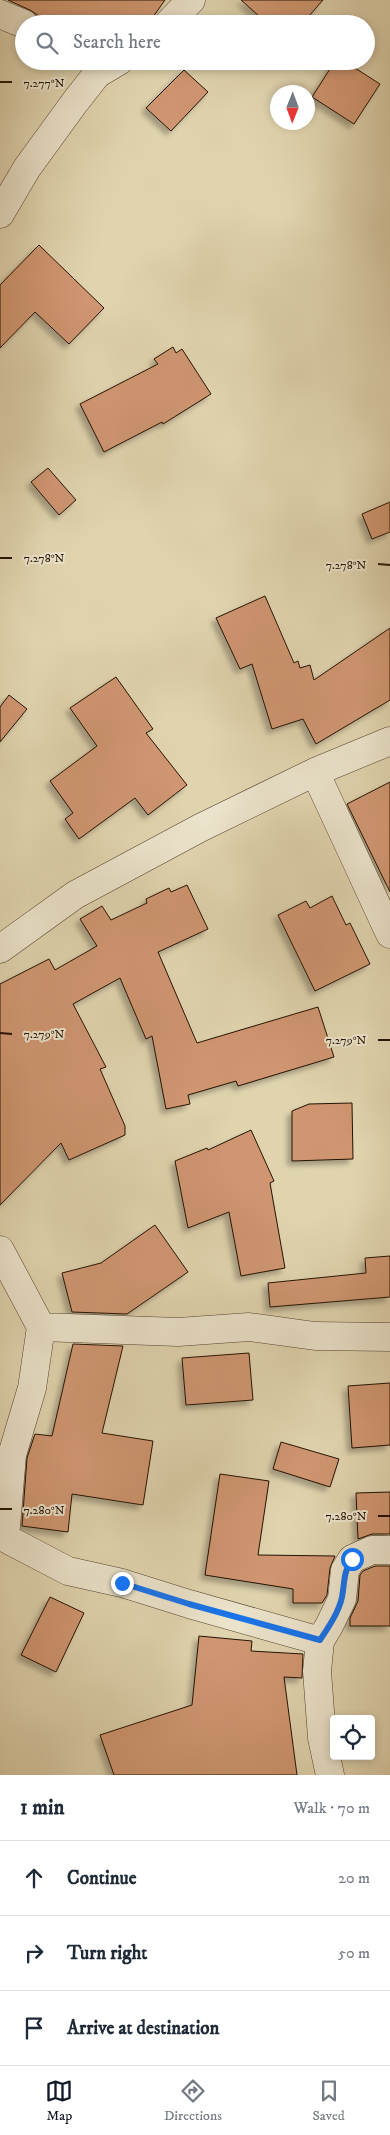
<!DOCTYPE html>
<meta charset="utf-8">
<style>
:root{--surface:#fff;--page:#f2f2f3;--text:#1f2937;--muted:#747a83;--line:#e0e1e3;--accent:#111827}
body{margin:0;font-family:"IM FELL DW Pica",serif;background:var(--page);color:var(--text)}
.controls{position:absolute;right:15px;bottom:15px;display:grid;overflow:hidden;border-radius:5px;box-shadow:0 2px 8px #0003}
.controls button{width:45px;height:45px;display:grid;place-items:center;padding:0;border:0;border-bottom:1px solid var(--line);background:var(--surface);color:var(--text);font:25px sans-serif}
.compass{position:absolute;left:270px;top:85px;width:45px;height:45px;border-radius:50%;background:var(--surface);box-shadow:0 2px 8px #0003;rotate:181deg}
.stop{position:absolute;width:15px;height:15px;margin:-11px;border:4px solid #1a73e8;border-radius:50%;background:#fff}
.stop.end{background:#1a73e8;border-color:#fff;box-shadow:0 1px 5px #0008}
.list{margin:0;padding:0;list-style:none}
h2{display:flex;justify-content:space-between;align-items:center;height:65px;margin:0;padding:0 20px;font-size:21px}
h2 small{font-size:16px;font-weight:400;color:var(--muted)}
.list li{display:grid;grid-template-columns:32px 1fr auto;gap:15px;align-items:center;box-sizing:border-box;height:75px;padding:0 20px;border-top:1px solid var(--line)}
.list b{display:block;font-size:19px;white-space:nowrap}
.list em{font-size:16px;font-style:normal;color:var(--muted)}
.icon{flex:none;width:28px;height:28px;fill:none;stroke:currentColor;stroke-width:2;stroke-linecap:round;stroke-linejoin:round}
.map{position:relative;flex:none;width:390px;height:1775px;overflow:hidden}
.search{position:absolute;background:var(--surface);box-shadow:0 2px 8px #0003;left:15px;right:15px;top:15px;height:55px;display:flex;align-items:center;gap:12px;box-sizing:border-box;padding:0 18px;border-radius:28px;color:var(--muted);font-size:19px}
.sheet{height:290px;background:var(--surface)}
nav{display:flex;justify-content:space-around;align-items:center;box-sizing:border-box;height:70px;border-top:1px solid var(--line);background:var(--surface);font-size:14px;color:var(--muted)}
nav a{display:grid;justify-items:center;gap:2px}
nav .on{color:var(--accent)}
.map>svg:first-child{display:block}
</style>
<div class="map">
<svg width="390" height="1775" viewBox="0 0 390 1775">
<defs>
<filter id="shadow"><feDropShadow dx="-4.5" dy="4.5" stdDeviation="2.5" flood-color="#0004"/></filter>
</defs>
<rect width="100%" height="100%" fill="#e0d4af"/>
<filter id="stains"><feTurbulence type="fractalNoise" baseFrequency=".004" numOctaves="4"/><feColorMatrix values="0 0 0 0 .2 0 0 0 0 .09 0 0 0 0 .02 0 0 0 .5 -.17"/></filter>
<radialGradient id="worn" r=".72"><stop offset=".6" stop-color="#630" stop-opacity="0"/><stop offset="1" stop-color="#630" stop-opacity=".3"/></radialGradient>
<path fill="#cf9671" stroke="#241202" filter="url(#shadow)" d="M 8,0 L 165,0 L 148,24 L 51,24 L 30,10 Z
M 241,0 L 323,0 L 302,24 L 268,24 Z
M 335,61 L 344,61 L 380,84 L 354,124 L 312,97 Z
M 184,70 L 208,92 L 171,131 L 146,108 Z
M 39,245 L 104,308 L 69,344 L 35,312 L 0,348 L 0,285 Z
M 173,347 L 176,353 L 182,349 L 211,394 L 163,424 L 162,422 L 104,452 L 80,404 L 158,364 L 154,359 Z
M 48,468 L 76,500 L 59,515 L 31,482 Z
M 390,502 L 390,532 L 372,539 L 362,514 Z
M 265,596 L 294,663 L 298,661 L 300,668 L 310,665 L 314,680 L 390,628 L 390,700 L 316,744 L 303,719 L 272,729 L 252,664 L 240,669 L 216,618 Z
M 116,677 L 153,729 L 146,733 L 187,785 L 148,815 L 135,798 L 79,839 L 65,819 L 73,813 L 50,781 L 97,746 L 70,708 Z
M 9,695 L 27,709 L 0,742 L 0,707 Z
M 390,782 L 390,892 L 347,804 Z
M 187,885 L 208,929 L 158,952 L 197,1043 L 318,1007 L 334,1057 L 238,1086 L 236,1081 L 188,1095 L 190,1104 L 166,1109 L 152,1036 L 146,1039 L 120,978 L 73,1004 L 106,1067 L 100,1069 L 125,1126 L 125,1135 L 69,1160 L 61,1143 L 0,1205 L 0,984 L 49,959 L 55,970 L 97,946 L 80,919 L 102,906 L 111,920 L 147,903 L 146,899 L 169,888 L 171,892 Z
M 332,896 L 346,925 L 350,923 L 370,964 L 315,991 L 278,915 L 306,901 L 310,908 Z
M 352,1103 L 353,1159 L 292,1161 L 292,1111 L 309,1104 Z
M 251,1130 L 274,1181 L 270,1183 L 285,1268 L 241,1276 L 229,1212 L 188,1228 L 175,1161 L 207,1148 L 208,1150 Z
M 155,1225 L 188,1272 L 127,1314 L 72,1312 L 62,1273 L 101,1263 Z
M 390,1256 L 390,1297 L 270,1307 L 268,1283 L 366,1273 L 365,1258 Z
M 73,1344 L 123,1346 L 102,1433 L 153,1441 L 143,1505 L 72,1494 L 68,1532 L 22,1526 L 27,1458 L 35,1434 L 52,1436 Z
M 249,1353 L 253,1400 L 186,1405 L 182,1358 Z
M 390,1383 L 390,1445 L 352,1448 L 348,1386 Z
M 281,1442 L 339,1459 L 330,1487 L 273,1469 Z
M 220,1474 L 269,1481 L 258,1555 L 335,1556 L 330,1568 L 327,1595 L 322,1603 L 293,1603 L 293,1589 L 205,1575 Z
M 390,1492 L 390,1534 L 372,1534 L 358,1539 L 356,1493 Z
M 375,1566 L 390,1566 L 390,1626 L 350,1626 L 350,1618 L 358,1601 L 360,1575 L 363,1571 Z
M 50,1597 L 84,1613 L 56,1672 L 21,1655 Z
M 199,1636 L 252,1641 L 251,1651 L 303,1654 L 302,1678 L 284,1677 L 297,1775 L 114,1775 L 100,1735 L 192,1705 Z"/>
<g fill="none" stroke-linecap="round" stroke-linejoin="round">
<defs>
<path id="minor" d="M 0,14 L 24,24
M 168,24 L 191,0
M 0,214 L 27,168 L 75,102 L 97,74 L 119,61
M 315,772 L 390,934
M 0,949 L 75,895 L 200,828 L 315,772 L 390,741
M 0,1250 L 41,1327 L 32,1388 L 12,1455 L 5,1538
M 41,1327 L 178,1332 L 249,1327 L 315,1336 L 390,1337
M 0,1537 L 5,1538 L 68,1571 L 122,1583 L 189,1604 L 320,1641
M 330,1775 L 322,1738 L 317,1671 L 320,1641 L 329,1626 L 342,1599 L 345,1570 L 352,1559 L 372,1550 L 390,1550"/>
</defs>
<use href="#minor" stroke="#53422d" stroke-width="29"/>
<use href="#minor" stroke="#ebe3cb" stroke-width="28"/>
</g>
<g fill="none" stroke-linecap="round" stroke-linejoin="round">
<path stroke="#1a73e8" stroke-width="6" d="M 122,1583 L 189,1604 L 320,1640 C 328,1628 339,1612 342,1597 C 345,1581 343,1573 352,1559"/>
</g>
<path fill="none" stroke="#241202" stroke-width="2" d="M 0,82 L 12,82M 0,558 L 12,558M 378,564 L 390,565M 0,1033 L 12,1034M 378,1040 L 390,1040M 0,1509 L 12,1509M 378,1516 L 390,1516"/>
<g font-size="12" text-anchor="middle" fill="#241202" stroke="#ebe3cb" stroke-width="4" stroke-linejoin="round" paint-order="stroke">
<text x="44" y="87">7.277°N</text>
<text x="44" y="562">7.278°N</text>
<text x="346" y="569">7.278°N</text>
<text x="44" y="1038">7.279°N</text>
<text x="346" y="1044">7.279°N</text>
<text x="44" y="1514">7.280°N</text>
<text x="346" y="1520">7.280°N</text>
</g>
<rect width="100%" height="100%" filter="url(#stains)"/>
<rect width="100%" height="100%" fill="url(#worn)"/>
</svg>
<div class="controls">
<button><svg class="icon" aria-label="locate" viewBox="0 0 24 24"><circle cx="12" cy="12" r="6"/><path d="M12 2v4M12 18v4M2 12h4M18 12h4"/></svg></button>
</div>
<svg class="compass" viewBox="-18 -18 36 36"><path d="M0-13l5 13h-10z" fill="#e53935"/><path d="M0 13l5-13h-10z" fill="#747a83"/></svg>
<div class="stop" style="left:352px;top:1559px"></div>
<div class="stop end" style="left:122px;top:1583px"></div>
<div class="search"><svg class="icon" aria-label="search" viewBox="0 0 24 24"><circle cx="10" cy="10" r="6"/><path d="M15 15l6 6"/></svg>Search here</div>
</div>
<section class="sheet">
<h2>1 min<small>Walk · 70 m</small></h2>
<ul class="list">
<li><svg class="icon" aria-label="ahead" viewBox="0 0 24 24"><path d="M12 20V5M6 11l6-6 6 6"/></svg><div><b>Continue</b></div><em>20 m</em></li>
<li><svg class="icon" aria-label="right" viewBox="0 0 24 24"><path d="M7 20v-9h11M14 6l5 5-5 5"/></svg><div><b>Turn right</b></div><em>50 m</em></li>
<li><svg class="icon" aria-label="arrive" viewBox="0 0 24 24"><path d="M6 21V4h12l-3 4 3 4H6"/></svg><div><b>Arrive at destination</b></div></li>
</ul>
</section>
<nav>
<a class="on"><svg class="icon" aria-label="map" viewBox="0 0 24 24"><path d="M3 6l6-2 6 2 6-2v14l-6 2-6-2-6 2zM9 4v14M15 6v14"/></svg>Map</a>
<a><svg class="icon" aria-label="directions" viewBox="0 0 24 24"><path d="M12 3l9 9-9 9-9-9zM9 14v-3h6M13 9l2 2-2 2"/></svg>Directions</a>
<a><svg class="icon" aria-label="saved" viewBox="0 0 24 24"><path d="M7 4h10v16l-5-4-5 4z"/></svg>Saved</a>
</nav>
